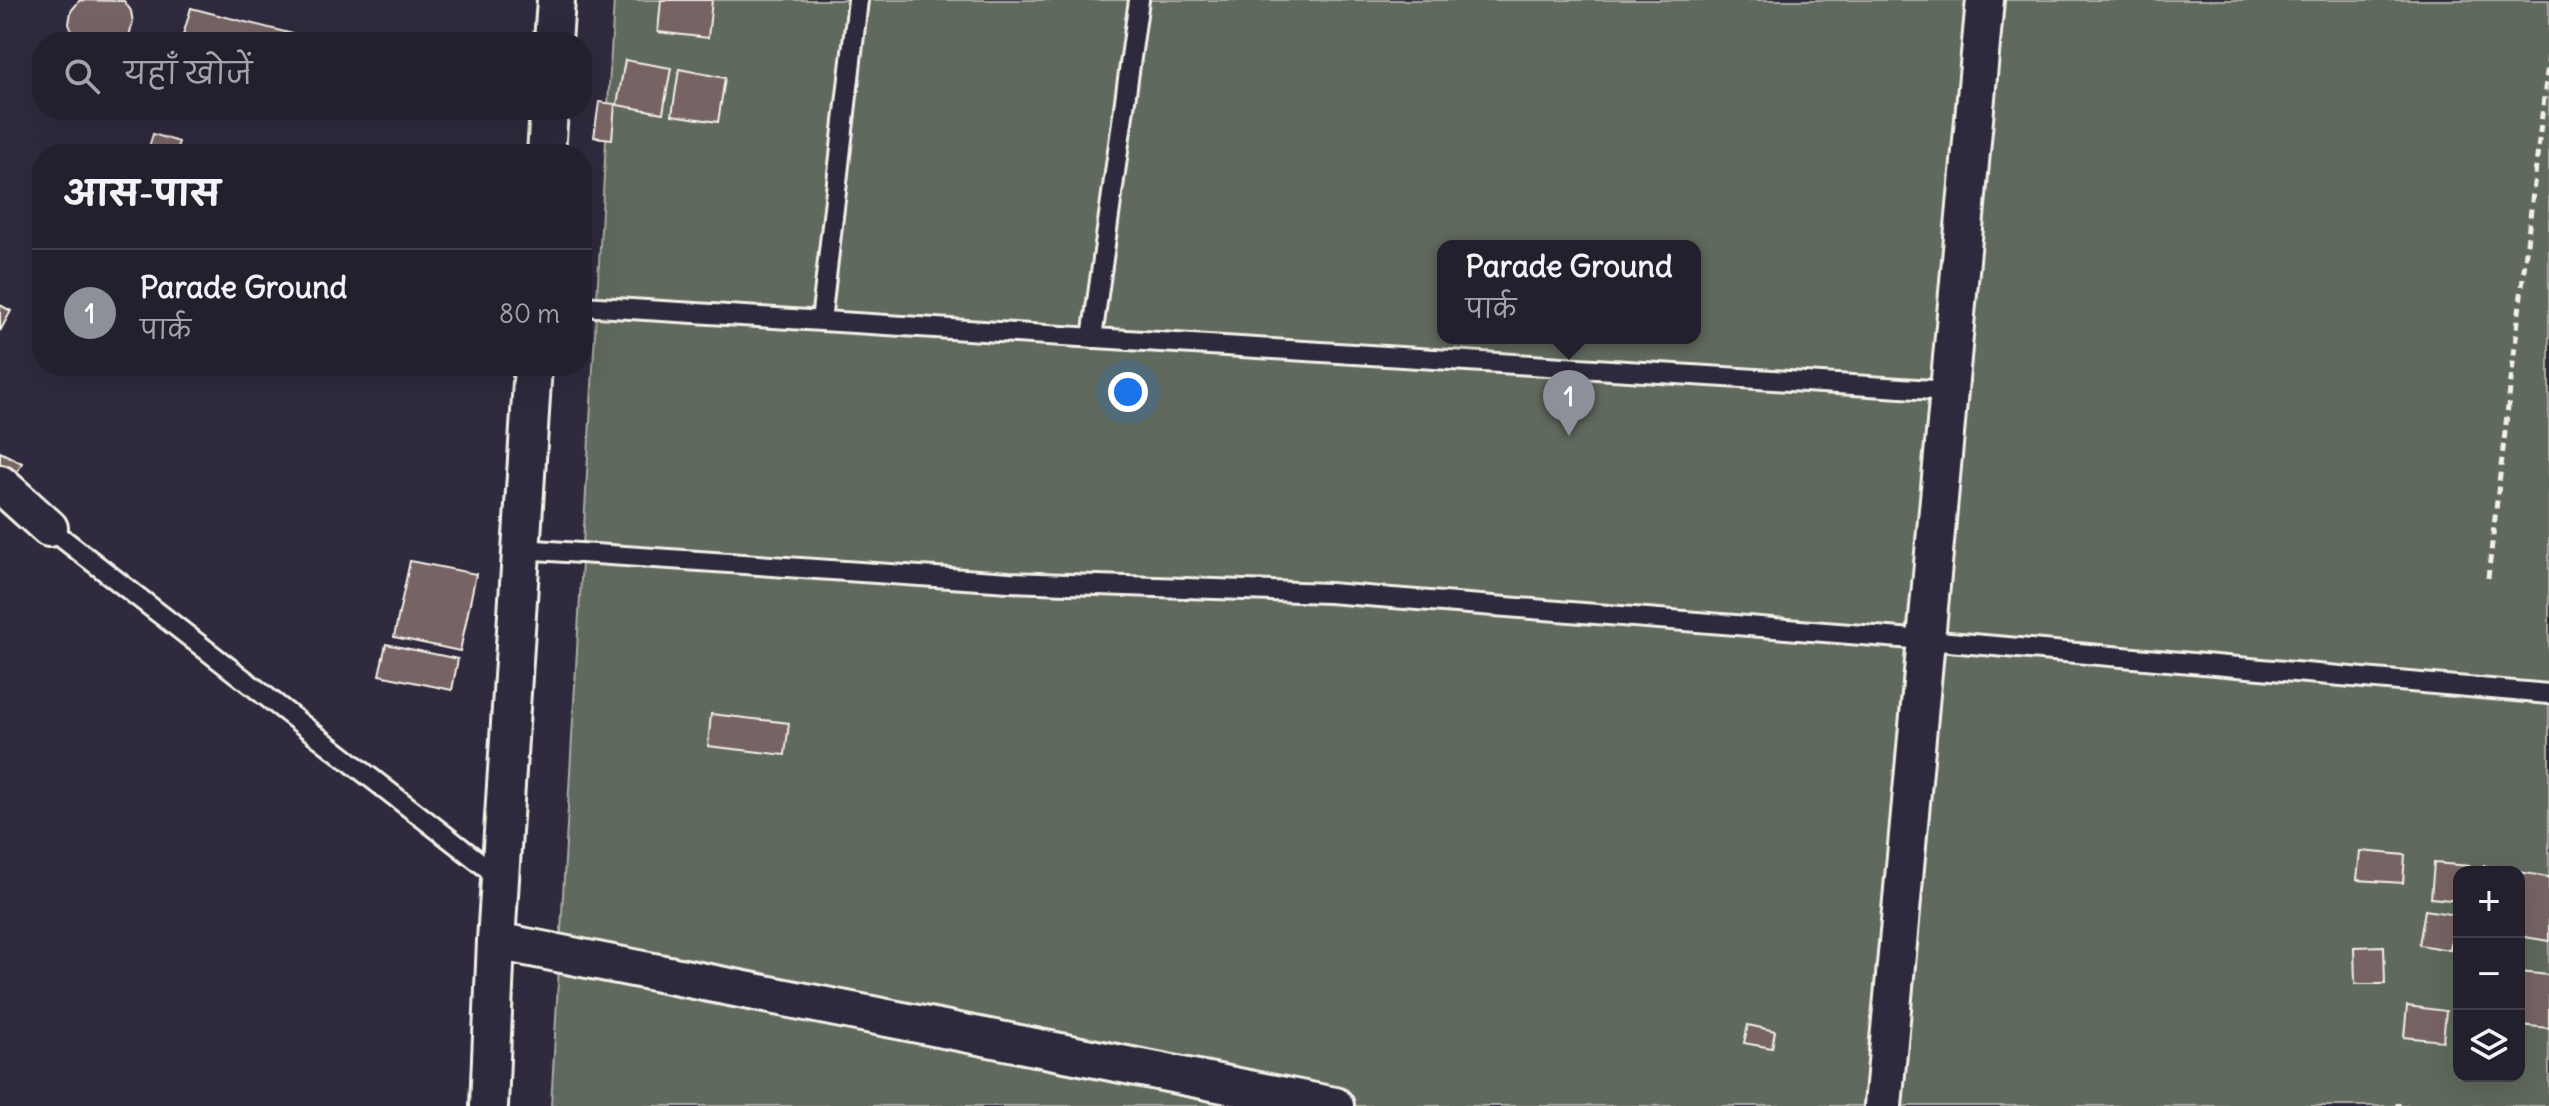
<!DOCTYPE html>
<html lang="hi">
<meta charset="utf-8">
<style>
:root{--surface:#23202e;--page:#2b2836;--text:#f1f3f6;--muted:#a3a3aa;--line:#403e4a;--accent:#8c9099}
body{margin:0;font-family:Delius,"Playpen Sans Deva",sans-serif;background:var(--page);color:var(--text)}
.controls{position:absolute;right:24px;bottom:24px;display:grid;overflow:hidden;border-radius:16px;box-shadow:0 8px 32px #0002}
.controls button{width:72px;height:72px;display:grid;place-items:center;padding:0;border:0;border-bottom:2px solid var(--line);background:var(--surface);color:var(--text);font:40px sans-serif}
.you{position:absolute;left:1128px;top:392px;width:28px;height:28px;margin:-20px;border:6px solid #fff;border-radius:50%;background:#1a73e8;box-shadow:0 0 0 12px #1a73e833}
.badge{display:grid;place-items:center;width:52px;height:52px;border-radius:50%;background:var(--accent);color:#fff;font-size:26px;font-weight:700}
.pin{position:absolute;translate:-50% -66px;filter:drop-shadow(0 2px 4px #0008)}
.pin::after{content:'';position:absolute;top:42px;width:28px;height:24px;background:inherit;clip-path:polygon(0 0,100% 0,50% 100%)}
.popup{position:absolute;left:1437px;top:240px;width:264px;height:104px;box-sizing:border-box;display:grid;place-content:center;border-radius:16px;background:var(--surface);filter:drop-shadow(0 2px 6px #0005);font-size:26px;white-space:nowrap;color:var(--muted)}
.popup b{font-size:30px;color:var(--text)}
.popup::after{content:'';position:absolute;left:50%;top:100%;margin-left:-16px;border:16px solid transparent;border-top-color:var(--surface)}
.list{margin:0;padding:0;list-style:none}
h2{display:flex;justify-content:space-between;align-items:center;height:104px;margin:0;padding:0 32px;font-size:34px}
h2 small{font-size:26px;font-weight:400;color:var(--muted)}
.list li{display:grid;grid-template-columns:52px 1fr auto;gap:24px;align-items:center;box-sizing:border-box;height:128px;padding:0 32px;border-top:2px solid var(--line)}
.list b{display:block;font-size:30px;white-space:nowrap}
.list p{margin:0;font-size:26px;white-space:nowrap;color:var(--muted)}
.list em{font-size:26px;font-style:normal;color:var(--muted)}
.icon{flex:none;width:44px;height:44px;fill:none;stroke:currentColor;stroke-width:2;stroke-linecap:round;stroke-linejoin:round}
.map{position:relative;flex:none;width:2549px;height:1106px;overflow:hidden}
.search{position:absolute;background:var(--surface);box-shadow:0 8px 32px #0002;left:32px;top:32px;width:560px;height:88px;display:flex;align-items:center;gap:20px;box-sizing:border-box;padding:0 28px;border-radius:32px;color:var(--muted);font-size:30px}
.panel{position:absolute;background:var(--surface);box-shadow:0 8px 32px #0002;left:32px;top:144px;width:560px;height:232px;border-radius:32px}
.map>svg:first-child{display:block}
</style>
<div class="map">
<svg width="2549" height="1106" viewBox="0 0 2549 1106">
<rect width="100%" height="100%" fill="#2f2a3d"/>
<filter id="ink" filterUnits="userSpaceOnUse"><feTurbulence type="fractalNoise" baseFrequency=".0125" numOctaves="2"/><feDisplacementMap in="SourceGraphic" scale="16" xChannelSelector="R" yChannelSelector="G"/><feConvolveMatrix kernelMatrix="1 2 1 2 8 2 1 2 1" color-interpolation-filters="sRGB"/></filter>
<g filter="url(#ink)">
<path fill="#61695d" stroke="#aaada2" stroke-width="2" fill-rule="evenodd" d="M 614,0 L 2549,0 L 2549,1106 L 551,1106 ZM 1443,246 L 1695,246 L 1695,338 L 1443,338 ZM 2459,872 L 2519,872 L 2519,1076 L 2459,1076 Z"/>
<path fill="#776364" stroke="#f4f1e8" stroke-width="2" d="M 80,0 L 124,1 L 131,11 L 133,23 L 127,42 L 76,42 L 69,24 L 71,11 Z
M 661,0 L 712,0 L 708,38 L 658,32 Z
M 191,8 L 324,42 L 181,42 Z
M 625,60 L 671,68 L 663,113 L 617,105 Z
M 679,69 L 725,78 L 718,122 L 672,115 Z
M 599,102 L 615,104 L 612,139 L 594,137 Z
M 294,110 L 322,110 L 320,117 Z
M 153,134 L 179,142 L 175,154 L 147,154 Z
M 0,305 L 11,311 L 0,331 Z
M 0,452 L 22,463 L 9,488 L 0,483 Z
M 410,561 L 476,574 L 460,651 L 394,637 Z
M 386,644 L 458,659 L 452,690 L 379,675 Z
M 711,714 L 789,723 L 785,755 L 708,746 Z
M 2360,851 L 2405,855 L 2403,883 L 2357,880 Z
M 2434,863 L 2470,866 L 2470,872 L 2459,872 L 2459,901 L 2431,898 Z
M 2484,866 L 2549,877 L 2549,941 L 2519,936 L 2519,872 L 2483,872 Z
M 2425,910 L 2456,915 L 2450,950 L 2419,945 Z
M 2384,946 L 2385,984 L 2355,984 L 2354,947 Z
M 2519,972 L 2549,975 L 2549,1028 L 2519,1025 Z
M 2407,1006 L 2446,1011 L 2443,1041 L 2404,1037 Z
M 1748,1025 L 1775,1031 L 1772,1048 L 1744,1043 Z"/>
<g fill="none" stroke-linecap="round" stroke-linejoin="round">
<defs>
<path id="lane" d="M 582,306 L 1949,391
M 821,321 L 858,0
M 1092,338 L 1139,0
M 49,528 L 500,878
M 521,549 L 1009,582 L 1329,593 L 1926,640 L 2549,694"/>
<path id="street" d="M 553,42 L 556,0
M 546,154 L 549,110
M 0,484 L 49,528
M 496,941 L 1335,1106
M 489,1106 L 496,941 L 533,366
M 1883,1106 L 1985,0"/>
</defs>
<use href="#lane" stroke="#f4f1e8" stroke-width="24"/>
<use href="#street" stroke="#f4f1e8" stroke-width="42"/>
<path stroke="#f4f1e8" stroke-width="5" stroke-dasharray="8 6" stroke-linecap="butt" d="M 2488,578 L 2549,55
M 2398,1106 L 2398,1103"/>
<use href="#lane" stroke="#2f2a3d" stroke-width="18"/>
<use href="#street" stroke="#2f2a3d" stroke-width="36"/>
</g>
</g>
</svg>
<div class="controls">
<button>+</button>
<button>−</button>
<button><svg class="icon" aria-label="layers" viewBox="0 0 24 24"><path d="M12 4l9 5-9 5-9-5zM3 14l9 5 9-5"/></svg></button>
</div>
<div class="you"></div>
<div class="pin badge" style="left:1569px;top:436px">1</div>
<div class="popup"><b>Parade Ground</b>पार्क</div>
<div class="search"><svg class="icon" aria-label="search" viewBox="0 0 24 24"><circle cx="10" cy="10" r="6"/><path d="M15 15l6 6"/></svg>यहाँ खोजें</div>
<section class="panel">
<h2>आस-पास<small></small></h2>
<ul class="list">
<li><span class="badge">1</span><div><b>Parade Ground</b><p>पार्क</p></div><em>80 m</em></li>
</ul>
</section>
</div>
